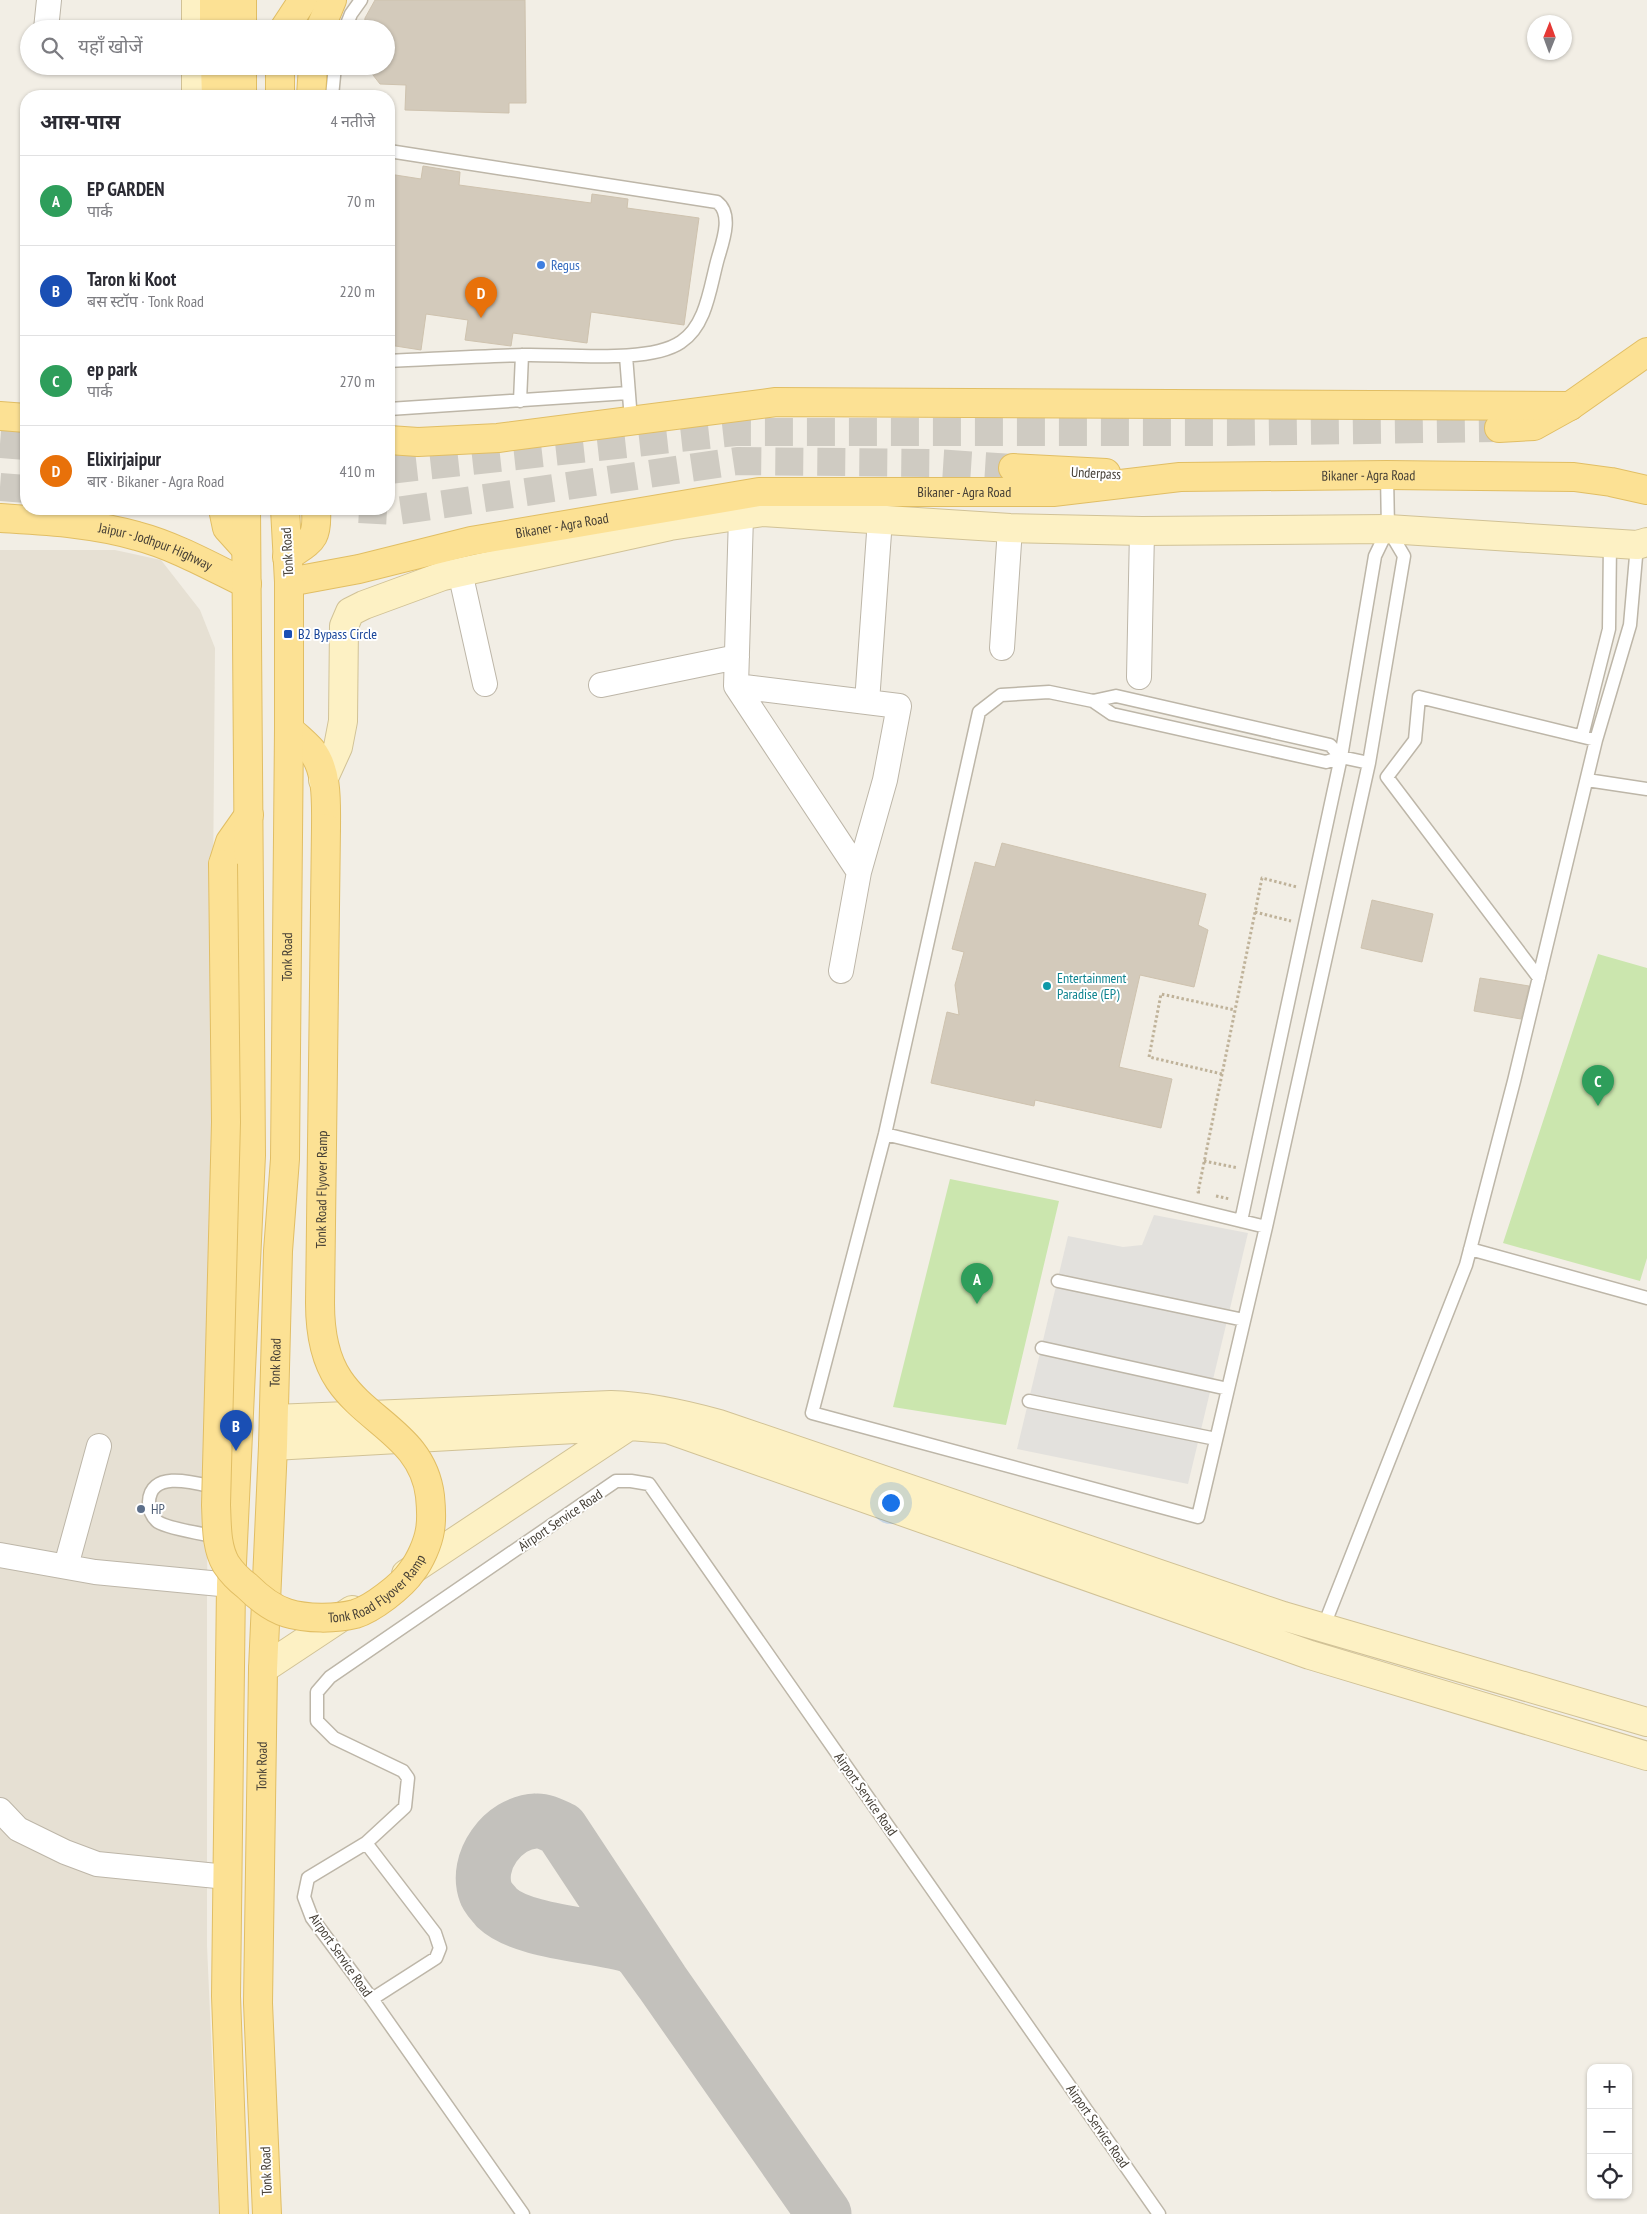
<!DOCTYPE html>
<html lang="hi">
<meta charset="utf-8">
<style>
:root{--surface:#fff;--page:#f7f7f7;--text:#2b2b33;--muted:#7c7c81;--line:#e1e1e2;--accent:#f53f19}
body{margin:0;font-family:"PT Sans Narrow","Noto Sans Devanagari",sans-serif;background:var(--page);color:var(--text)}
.controls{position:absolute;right:15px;bottom:15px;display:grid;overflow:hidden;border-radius:10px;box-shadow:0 1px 4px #0004}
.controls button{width:45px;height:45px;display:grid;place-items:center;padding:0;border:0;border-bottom:1px solid var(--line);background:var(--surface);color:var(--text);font:25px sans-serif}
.compass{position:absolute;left:1527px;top:15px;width:45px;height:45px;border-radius:50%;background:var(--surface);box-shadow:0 1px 4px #0004;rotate:1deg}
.you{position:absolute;left:890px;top:1502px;width:18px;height:18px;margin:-12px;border:4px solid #fff;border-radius:50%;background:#1a73e8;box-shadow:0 0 0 8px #1a73e833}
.badge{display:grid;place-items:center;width:32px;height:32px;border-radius:50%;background:var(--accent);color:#fff;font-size:16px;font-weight:700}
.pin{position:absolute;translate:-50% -41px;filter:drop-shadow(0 1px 2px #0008)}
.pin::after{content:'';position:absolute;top:26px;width:18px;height:15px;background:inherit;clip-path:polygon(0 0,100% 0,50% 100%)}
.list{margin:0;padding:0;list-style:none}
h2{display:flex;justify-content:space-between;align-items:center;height:65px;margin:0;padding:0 20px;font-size:21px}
h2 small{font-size:16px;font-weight:400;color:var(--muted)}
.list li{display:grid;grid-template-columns:32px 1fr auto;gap:15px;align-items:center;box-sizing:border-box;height:90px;padding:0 20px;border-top:1px solid var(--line)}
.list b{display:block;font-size:19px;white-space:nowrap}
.list p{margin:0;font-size:16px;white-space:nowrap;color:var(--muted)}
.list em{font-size:16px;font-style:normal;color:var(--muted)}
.icon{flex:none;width:28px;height:28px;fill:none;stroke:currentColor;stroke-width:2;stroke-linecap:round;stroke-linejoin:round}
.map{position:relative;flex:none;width:1647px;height:2214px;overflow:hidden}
.search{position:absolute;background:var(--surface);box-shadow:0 1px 4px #0004;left:20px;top:20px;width:375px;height:55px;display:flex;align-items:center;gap:12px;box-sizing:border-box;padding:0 18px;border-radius:28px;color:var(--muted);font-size:19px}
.panel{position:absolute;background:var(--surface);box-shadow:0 1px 4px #0004;left:20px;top:90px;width:375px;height:425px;border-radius:20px}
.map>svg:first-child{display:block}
</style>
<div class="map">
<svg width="1647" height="2214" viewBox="0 0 1647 2214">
<rect width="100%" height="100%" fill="#f2eee5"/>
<path fill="#e6e0d3" d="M 0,550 L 115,550 L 161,560 L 200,610 L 215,648 L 207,1592 L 207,1946 L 219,2214 L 0,2214 Z"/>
<path fill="#cbe6ae" d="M 1598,954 L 1647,968 L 1647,1258 L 1640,1281 L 1503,1243 Z
M 950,1179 L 1059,1201 L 1006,1425 L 893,1407 Z"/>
<path fill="#e3e1dd" d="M 1154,1215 L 1248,1233 L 1188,1484 L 1017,1449 L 1068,1236 L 1123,1247 L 1142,1245 Z"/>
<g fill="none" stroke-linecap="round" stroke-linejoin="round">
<path stroke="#c3c1bc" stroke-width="55" d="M 662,1982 L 641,1953 L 632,1946 C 596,1935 522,1932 497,1908 C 494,1904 487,1897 486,1893 C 474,1862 503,1822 536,1821 C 543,1820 554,1826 561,1829 L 662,1982 L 824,2214"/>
</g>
<path fill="#d3cabb" stroke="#cec2ae" d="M 375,0 L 525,0 L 526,103 L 509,103 L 509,113 L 405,110 L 406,85 L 380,84 L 366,66 L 386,66 L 386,29 L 364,29 L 365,18 Z
M 423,166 L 460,172 L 459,185 L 591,203 L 592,194 L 628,199 L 627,208 L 699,218 L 684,325 L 591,312 L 587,343 L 513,333 L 511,346 L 465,340 L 468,320 L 426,314 L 421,350 L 389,345 L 389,174 L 421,179 Z
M 1002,843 L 1206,894 L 1198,925 L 1208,930 L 1194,987 L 1140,975 L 1119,1067 L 1172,1079 L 1161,1128 L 1035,1100 L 1034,1106 L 931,1083 L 947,1012 L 959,1015 L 955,985 L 964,952 L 952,949 L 975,862 L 995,867 Z
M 1372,900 L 1433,914 L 1422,962 L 1361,948 Z
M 1480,978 L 1529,986 L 1521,1019 L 1474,1011 Z"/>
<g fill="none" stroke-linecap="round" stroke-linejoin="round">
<path stroke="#cfcbc2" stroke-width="28" stroke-dasharray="28 14" stroke-linecap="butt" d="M 0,444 L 26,446
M 389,470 L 735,432 L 1227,432 L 1499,428
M 0,487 L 26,489
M 359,509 L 397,511 L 737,461 L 934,463 L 1013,468"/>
<defs>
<path id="lane" d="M 345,29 L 351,14 L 361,0
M 332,96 L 335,66
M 389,151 L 717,202 C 733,214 723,241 718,258 C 710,286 707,325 681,342 C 649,364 565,354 525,355 C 479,356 434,359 389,361
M 626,356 L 631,420
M 520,401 L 522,355
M 389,409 L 628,393
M 1093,701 L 1049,692 L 1001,695 L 979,712 L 885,1134 L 812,1413 L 1198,1517 L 1266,1227 L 1369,763 L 1404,556 L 1388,529 L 1387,475
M 1582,736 L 1609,629 L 1610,543
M 1341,757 L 1330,745 L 1116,696 L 1093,701 L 1112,714 L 1326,762 L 1341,757 L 1369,763
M 1587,780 L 1647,789
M 1539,978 L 1387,777 L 1415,740 L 1419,697 L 1596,740
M 885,1134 L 1266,1227
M 1241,1221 L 1341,757 L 1375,556 L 1388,529
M 1470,1249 L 1647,1298
M 1058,1281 L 1244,1320
M 1042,1348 L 1228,1389
M 1029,1401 L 1216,1439
M 218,1488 C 199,1484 150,1468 149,1502 C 149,1509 152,1517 158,1522 C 169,1529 204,1534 218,1537
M 1323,1628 L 1466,1265 L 1514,1081 L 1596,740 L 1630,625 L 1637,545
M 366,1843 L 435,1933 L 440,1948 L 436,1958 L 372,1999
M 523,2214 L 372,1999 L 312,1918 L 304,1897 L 308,1878 L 366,1843 L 405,1807 L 408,1778 L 403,1771 L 334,1738 L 317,1721 L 317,1692 L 330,1677 L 616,1481 L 631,1481 L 649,1484 L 1159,2214"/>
<path id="street" d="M 46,29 L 49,0
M 741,516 L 736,686 L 859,872 L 841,971
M 460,572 L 485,684
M 1002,648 L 1010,528
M 1139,677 L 1142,531
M 601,685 L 737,657
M 736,686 L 899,706 L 885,780 L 859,872
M 867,702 L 880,519
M 0,1555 L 95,1572 L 231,1585
M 66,1566 L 99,1446
M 0,1810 L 18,1829 L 65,1852 L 97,1864 L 227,1877"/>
<path id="secondary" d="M 196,0 L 196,29
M 196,66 L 196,96
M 323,780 L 338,747 L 343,721 L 344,626 L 350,612 L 364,605 L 443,576 L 670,526 L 763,512 L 1010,528 L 1142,531 L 1388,529 L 1637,545 L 1647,542
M 274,1419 L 611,1405 C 648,1406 683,1414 719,1424 L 1283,1616 L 1647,1722
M 273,1446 L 630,1426 L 668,1429 L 1310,1655 L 1647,1756
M 406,1574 L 629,1426
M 263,1669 L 352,1610"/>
<g id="primary">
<path d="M 214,0 L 214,29"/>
<path d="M 242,0 L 242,29"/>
<path d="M 284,29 L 303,0"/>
<path d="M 320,29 L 332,0"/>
<path d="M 215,66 L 216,96"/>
<path d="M 242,66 L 242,96"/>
<path d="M 280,66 L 280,96"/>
<path d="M 311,96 L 313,66"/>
<path d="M 0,416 L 26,418"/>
<path d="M 1499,428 L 1534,426 L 1570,406 L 1647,352"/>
<path d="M 389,440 L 418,442 L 498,438 L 776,402 L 1570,406"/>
<path d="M 1013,468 L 1106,473"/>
<path d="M 223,509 L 227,528 L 245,548"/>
<path id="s1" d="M 0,518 C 47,521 92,523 137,536 C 175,546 212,567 247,584"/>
<path d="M 287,557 C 311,540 318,541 316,509"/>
<path id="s2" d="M 289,582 L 359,569 L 471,541 L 759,492 L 1053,492 L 1180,477 L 1387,475 L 1574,477 L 1611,482 L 1647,490"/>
<path d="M 289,729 C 296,736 305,743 312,751 C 328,771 326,804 326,828"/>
<path d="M 223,864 L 230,842 L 249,815"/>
<path d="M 234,2214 L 226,1996 L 231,1585 L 251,1155 L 246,509"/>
<path id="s3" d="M 267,2214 L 258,2003 L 263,1669 L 273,1446 L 278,1251 L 285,1159 L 289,729 L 289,582 L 285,509"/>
</g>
</defs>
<use href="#lane" stroke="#bdb6a8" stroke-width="15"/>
<use href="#street" stroke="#bdb6a8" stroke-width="26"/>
<use href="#secondary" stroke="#d1c296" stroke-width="30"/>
<use href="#primary" stroke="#e1be64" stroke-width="30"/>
<path stroke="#bfb299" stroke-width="3" stroke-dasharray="2.5 2.5" stroke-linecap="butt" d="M 1255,912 L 1291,921
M 1222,1074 L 1149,1057 L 1161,994 L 1235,1010
M 1204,1161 L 1238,1168
M 1200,1192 L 1198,1192 L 1262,878 L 1297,887
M 1216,1196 L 1230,1199"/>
<use href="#lane" stroke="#fff" stroke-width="12"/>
<use href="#street" stroke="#fff" stroke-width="24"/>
<use href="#secondary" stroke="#fdf1c4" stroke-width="28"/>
<use href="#primary" stroke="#fce194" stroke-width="28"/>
<defs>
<g id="primary-bridge">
<path id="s4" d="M 223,864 L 226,1122 L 216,1505 C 217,1525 216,1547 226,1564 C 232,1573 239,1580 247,1586 C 259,1598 271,1608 287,1613 C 306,1619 336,1619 355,1614 C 372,1609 402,1586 412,1571 C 420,1561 428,1543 430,1530 C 432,1519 431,1506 430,1496 C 423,1437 368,1423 339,1380 C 324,1358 320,1329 320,1303 L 326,828"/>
</g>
</defs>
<use href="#primary-bridge" stroke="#e1be64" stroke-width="30" stroke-linecap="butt"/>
<use href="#primary-bridge" stroke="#fce194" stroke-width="28"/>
</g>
<circle fill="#3f7fe0" stroke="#fff" stroke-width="2" cx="541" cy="265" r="5"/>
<rect fill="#1a4fb4" stroke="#fff" stroke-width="2" x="283" y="629" width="10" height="10" rx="2.5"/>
<circle fill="#0f9aa8" stroke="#fff" stroke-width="2" cx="1047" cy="986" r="5"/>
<circle fill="#5c6f8a" stroke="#fff" stroke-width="2" cx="141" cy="1509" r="5"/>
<g text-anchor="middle" stroke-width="4" stroke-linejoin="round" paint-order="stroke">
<g font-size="14" fill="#366cbe" stroke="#fff" text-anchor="start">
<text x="551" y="270">Regus</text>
</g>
<g font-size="14" fill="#443e35" stroke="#fff">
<text transform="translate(1096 473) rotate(3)" y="5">Underpass</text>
<text dy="5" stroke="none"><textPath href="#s2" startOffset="1089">Bikaner - Agra Road</textPath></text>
<text dy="5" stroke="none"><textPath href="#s2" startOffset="684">Bikaner - Agra Road</textPath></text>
<text dy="5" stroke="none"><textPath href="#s2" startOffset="279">Bikaner - Agra Road</textPath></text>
<text dy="5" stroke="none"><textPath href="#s1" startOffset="159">Jaipur - Jodhpur Highway</textPath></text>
<text transform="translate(287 552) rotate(-93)" y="5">Tonk Road</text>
<text dy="5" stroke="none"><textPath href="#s3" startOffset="1258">Tonk Road</textPath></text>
<text dy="5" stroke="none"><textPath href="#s4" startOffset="1346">Tonk Road Flyover Ramp</textPath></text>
<text dy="5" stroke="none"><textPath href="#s3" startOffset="852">Tonk Road</textPath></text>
<text transform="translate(560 1520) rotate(-34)" y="5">Airport Service Road</text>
<text dy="5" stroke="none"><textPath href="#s4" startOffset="881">Tonk Road Flyover Ramp</textPath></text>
<text dy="5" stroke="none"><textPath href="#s3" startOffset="448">Tonk Road</textPath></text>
<text transform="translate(866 1794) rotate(55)" y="5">Airport Service Road</text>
<text transform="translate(341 1955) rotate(55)" y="5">Airport Service Road</text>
<text transform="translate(1098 2126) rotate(55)" y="5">Airport Service Road</text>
<text transform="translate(266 2171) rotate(-92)" y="5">Tonk Road</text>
</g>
<g font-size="14" fill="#164399" stroke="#fff" text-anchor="start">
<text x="298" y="639">B2 Bypass Circle</text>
</g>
<g font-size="14" fill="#0d838f" stroke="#fff" text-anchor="start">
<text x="1057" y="983">Entertainment<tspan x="1057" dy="16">Paradise (EP)</tspan></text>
</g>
<g font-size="14" fill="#4e5e75" stroke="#fff" text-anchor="start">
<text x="151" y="1514">HP</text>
</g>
</g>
</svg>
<div class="controls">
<button>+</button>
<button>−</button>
<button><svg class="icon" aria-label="locate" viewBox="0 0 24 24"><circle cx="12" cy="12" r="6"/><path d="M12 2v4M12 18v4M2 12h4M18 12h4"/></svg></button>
</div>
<svg class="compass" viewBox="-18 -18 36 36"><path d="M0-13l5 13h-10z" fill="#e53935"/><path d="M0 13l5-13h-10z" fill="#7c7c81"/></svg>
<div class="you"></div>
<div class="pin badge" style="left:977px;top:1304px;background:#2e9e5b">A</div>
<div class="pin badge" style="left:236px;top:1451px;background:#1a4fb4">B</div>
<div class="pin badge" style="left:1598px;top:1106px;background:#2e9e5b">C</div>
<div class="pin badge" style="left:481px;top:318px;background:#e8710a">D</div>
<div class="search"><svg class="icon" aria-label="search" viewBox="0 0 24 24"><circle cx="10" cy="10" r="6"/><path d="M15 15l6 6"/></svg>यहाँ खोजें</div>
<section class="panel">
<h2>आस-पास<small>4 नतीजे</small></h2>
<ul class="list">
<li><span class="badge" style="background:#2e9e5b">A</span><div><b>EP GARDEN</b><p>पार्क</p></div><em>70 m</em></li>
<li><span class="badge" style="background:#1a4fb4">B</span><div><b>Taron ki Koot</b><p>बस स्टॉप · Tonk Road</p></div><em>220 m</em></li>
<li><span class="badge" style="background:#2e9e5b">C</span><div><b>ep park</b><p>पार्क</p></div><em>270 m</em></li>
<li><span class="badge" style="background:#e8710a">D</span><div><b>Elixirjaipur</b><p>बार · Bikaner - Agra Road</p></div><em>410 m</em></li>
</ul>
</section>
</div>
